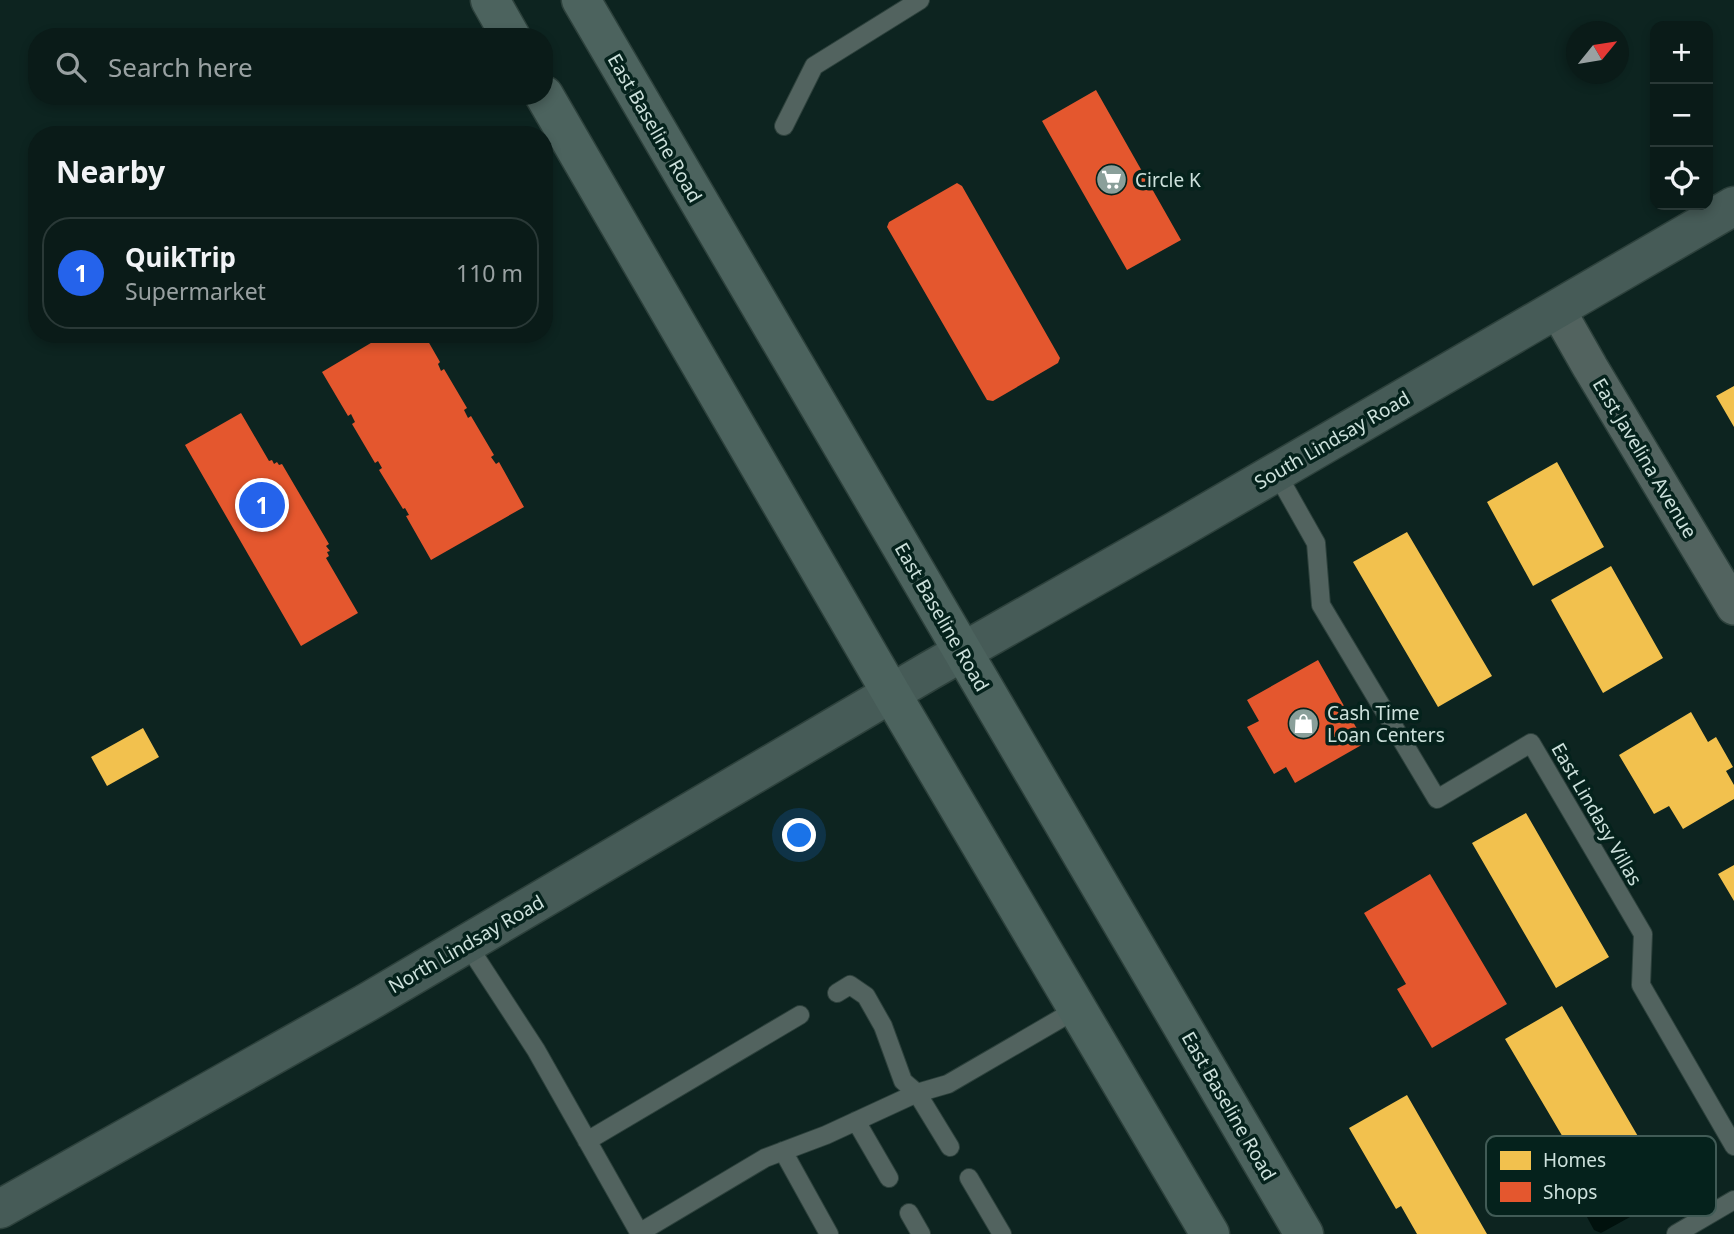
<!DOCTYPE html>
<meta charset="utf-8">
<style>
:root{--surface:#0a1b18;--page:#182825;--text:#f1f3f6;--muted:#99a1a2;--line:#2a3937;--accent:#2563eb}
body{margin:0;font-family:"Noto Sans",sans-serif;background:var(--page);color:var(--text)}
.controls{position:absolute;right:21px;top:21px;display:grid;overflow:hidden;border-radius:14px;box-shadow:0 4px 10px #0003}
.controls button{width:63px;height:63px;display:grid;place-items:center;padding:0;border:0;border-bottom:2px solid var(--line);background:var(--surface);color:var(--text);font:35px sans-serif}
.compass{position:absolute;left:1566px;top:21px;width:63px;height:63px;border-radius:50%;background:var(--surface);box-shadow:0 4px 10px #0003;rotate:60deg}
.you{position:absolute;left:800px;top:836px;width:24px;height:24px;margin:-18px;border:5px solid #fff;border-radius:50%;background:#1a73e8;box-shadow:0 0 0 10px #1a73e833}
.badge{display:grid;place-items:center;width:46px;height:46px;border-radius:50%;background:var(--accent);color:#fff;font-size:23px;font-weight:700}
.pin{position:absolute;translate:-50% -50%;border:4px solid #fff;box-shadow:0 2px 7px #0006}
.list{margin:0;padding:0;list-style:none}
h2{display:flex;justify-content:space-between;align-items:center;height:91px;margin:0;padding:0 28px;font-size:30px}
h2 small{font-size:23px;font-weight:400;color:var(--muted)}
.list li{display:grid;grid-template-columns:46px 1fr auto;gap:21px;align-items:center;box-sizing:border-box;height:112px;margin:0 14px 14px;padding:0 14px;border:2px solid var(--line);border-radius:28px}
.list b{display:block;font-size:26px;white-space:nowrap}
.list p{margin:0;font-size:23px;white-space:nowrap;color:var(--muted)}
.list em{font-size:23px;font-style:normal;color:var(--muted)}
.icon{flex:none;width:38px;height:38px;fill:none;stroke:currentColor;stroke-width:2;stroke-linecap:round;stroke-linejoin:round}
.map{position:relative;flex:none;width:1734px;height:1234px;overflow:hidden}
.search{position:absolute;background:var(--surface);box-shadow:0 4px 10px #0003;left:28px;top:28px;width:525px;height:77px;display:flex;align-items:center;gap:18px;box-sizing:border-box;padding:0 24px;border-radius:28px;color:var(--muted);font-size:26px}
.panel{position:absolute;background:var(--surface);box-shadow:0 4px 10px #0003;left:28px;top:126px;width:525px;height:217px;border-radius:28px}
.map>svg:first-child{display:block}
</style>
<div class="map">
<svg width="1734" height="1234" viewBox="0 0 1734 1234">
<rect width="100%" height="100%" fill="#0d2420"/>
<path fill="#01110d" d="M 1637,1174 L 1647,1179 L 1659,1201 L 1601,1233 L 1594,1230 L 1581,1206 Z"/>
<path fill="#f2c14e" d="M 1734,386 L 1734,427 L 1716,396 Z
M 1557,462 L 1604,547 L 1533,586 L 1487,502 Z
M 1407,532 L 1492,676 L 1438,707 L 1353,562 Z
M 1611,566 L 1663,658 L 1603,693 L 1551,600 Z
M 1691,712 L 1708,742 L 1716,737 L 1733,767 L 1726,771 L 1734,785 L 1734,799 L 1683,829 L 1669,806 L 1654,814 L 1619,755 Z
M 143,728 L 159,757 L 107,786 L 91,757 Z
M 1526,813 L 1609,957 L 1556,988 L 1472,843 Z
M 1734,865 L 1734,901 L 1718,874 Z
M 1562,1006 L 1646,1150 L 1590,1183 L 1505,1039 Z
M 1407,1095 L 1487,1234 L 1417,1234 L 1401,1206 L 1396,1209 L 1349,1128 Z"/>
<path fill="#e4572e" d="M 1096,90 L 1181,240 L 1127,270 L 1042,121 Z
M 957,183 L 962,186 L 1060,358 L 1058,363 L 993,401 L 987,400 L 887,227 L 889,222 Z
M 386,334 L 424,334 L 440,362 L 438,364 L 441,371 L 444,369 L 467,408 L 464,410 L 468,418 L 471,416 L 494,455 L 491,457 L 496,464 L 499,462 L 524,507 L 431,560 L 406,516 L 409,515 L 405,508 L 403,509 L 379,470 L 382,468 L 378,461 L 375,463 L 352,424 L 355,422 L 351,414 L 348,416 L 322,372 Z
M 241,413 L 269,461 L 272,460 L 274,464 L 277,462 L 279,465 L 282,464 L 329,544 L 326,546 L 330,551 L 327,552 L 329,556 L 326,558 L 358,613 L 301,646 L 185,445 Z
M 1318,660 L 1365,743 L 1295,783 L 1286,767 L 1274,774 L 1247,727 L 1259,721 L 1247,700 Z
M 1430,874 L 1507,1004 L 1432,1048 L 1397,989 L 1406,984 L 1364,913 Z"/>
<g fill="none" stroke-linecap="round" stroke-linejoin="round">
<defs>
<path id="service" d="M 784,126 L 814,66 L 920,0
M 1276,472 L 1316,543 L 1321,605 L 1437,799 L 1531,743 L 1643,934 L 1641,985 L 1734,1146
M 467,944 L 536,1050 L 640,1234
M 837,993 L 850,985 L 866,996 L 883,1026 L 903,1081 L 917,1093 L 950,1147
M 856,1121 L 889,1178
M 587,1141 L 800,1015
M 783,1151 L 829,1234
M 969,1178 L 1002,1234
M 909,1213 L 921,1234
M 639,1233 L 765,1158 L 826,1135 L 917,1093 L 948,1084 L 1077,1009
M 1676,1234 L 1734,1200"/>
<path id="minor" d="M 1557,309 L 1590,367 L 1734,607"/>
<path id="secondary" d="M 0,1209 L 366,1003 L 929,671 L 1177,530 L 1734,206"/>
<path id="primary" d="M 490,0 L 511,37
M 581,0 L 1304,1234
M 544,95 L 891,693 L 1210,1234"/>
</defs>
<use href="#service" stroke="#2d413c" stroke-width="20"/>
<use href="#minor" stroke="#2d413c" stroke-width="38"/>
<use href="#secondary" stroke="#2d413c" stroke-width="41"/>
<use href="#primary" stroke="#2d413c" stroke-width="41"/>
<use href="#service" stroke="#52635f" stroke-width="18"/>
<use href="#minor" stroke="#52635f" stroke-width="35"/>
<use href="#secondary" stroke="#465b57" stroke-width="38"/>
<use href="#primary" stroke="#4c635e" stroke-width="38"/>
</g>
<defs>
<symbol id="supermarket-disc" viewBox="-11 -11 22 22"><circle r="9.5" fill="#8a9f9a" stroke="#05221c"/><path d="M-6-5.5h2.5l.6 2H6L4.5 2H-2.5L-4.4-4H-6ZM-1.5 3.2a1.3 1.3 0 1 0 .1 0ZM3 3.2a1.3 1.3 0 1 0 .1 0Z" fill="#fff"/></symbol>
<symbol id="shop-disc" viewBox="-11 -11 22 22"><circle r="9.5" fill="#8a9f9a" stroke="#05221c"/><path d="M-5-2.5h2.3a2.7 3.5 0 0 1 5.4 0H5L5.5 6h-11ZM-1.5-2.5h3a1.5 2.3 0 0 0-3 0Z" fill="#fff"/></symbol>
</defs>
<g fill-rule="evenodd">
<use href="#supermarket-disc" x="1094" y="162" width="35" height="35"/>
<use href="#shop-disc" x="1286" y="706" width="35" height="35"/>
</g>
<g text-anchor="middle" stroke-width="7" stroke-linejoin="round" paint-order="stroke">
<g font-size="19" fill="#cde1dc" stroke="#05221c">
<text transform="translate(655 128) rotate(60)" y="7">East Baseline Road</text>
<text transform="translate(1332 440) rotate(-30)" y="7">South Lindsay Road</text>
<text transform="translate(1645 458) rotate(59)" y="7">East Javelina Avenue</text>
<text transform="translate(942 617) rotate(60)" y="7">East Baseline Road</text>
<text transform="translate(1597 814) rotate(60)" y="7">East Lindasy Villas</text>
<text transform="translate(466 944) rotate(-30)" y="7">North Lindsay Road</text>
<text transform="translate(1229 1106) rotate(60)" y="7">East Baseline Road</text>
</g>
<g font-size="19" fill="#cde1dc" stroke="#05221c" text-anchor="start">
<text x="1135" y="187">Circle K</text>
<text x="1327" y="720">Cash Time<tspan x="1327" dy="22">Loan Centers</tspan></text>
</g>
</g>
<rect x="1486" y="1136" width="230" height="80" rx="10" fill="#05221c" stroke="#415b56" stroke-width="2"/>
<rect x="1500" y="1151" width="31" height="19" fill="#f2c14e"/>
<rect x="1500" y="1182" width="31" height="20" fill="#e4572e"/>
<g font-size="19" fill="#cde1dc">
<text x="1543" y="1167">Homes</text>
<text x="1543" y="1199">Shops</text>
</g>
</svg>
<div class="controls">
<button>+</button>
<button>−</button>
<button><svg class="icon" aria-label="locate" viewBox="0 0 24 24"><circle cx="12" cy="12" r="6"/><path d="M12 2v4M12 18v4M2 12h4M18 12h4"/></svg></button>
</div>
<svg class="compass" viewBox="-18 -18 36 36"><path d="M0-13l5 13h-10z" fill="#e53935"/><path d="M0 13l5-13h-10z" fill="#99a1a2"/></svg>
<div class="you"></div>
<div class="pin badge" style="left:262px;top:505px">1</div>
<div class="search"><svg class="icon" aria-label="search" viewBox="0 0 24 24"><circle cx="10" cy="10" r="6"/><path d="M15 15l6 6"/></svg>Search here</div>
<section class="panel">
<h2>Nearby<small></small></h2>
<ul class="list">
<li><span class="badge">1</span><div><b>QuikTrip</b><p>Supermarket</p></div><em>110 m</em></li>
</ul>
</section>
</div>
